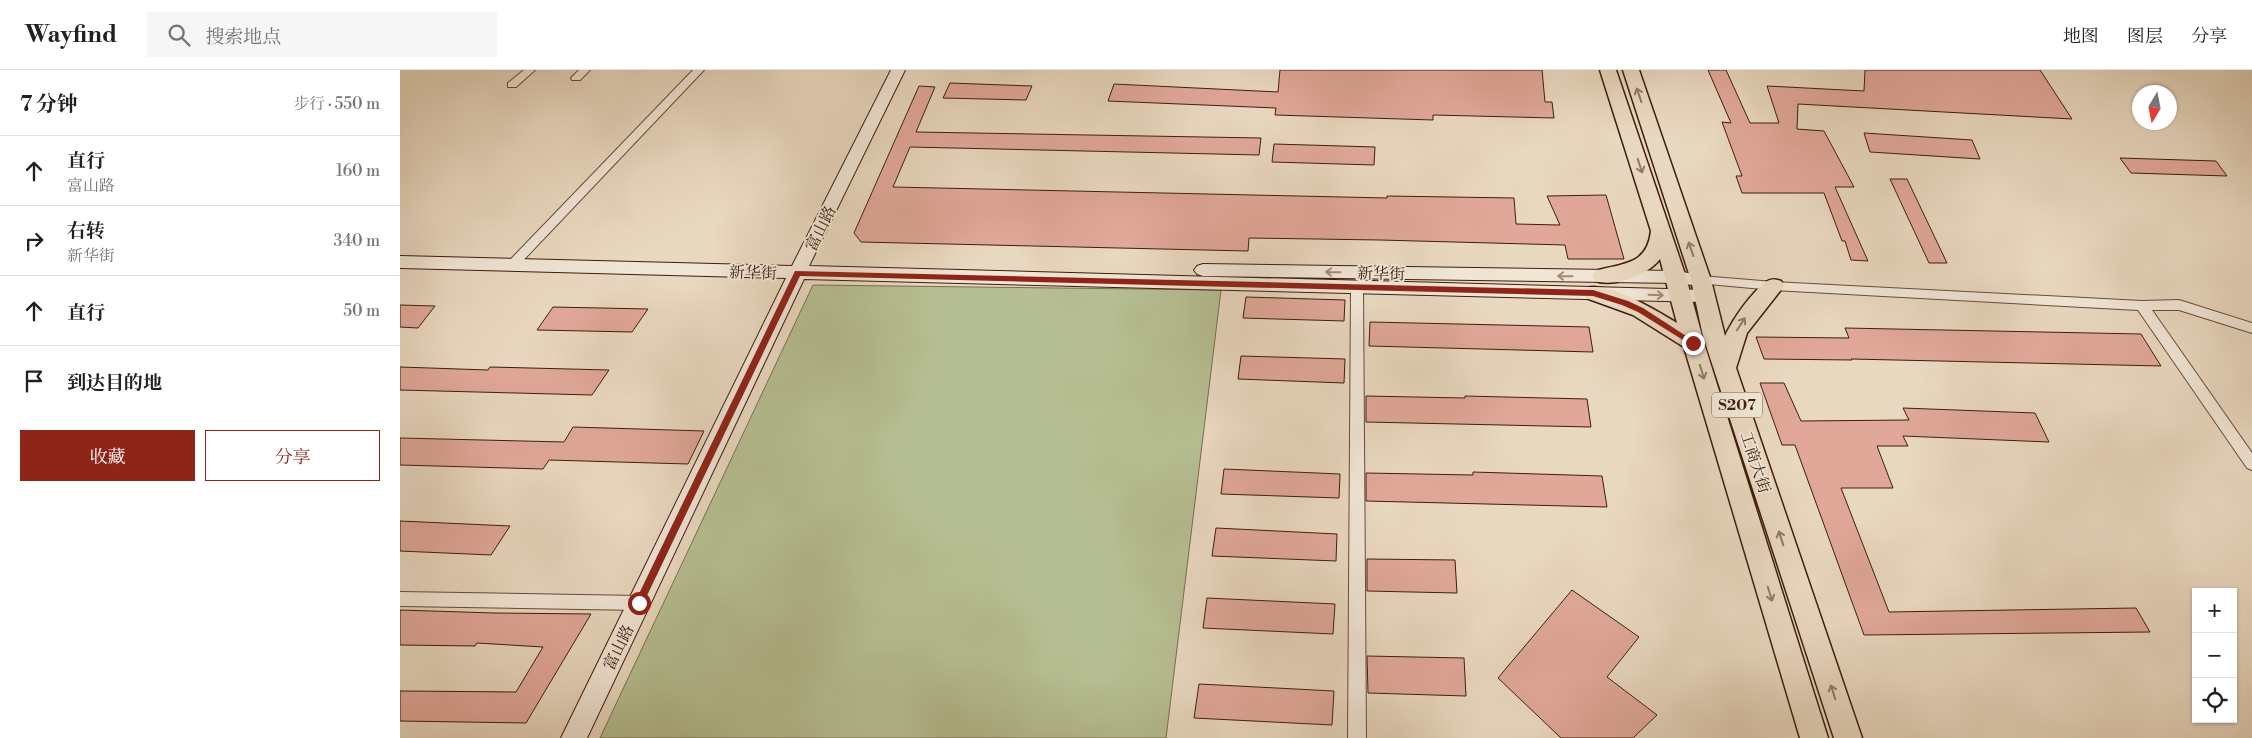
<!DOCTYPE html>
<html lang="zh">
<meta charset="utf-8">
<style>
:root{--surface:#fff;--page:#f6f6f6;--text:#202124;--muted:#757577;--line:#e0e0e0;--accent:#8f2418}
body{margin:0;font-family:"Libre Bodoni","Noto Serif SC",serif;background:var(--page);color:var(--text)}
.controls{position:absolute;right:15px;bottom:15px;display:grid;overflow:hidden;border-radius:0px;box-shadow:0 1px 4px #0004}
.controls button{width:45px;height:45px;display:grid;place-items:center;padding:0;border:0;border-bottom:1px solid var(--line);background:var(--surface);color:var(--text);font:25px sans-serif}
.compass{position:absolute;left:1732px;top:15px;width:45px;height:45px;border-radius:50%;background:var(--surface);box-shadow:0 1px 4px #0004;rotate:190deg}
.stop{position:absolute;width:15px;height:15px;margin:-11px;border:4px solid #8f2418;border-radius:50%;background:#fff}
.stop.end{background:#8f2418;border-color:#fff;box-shadow:0 1px 5px #0008}
.list{margin:0;padding:0;list-style:none}
h2{display:flex;justify-content:space-between;align-items:center;height:65px;margin:0;padding:0 20px;font-size:21px}
h2 small{font-size:16px;font-weight:400;color:var(--muted)}
.list li{display:grid;grid-template-columns:32px 1fr auto;gap:15px;align-items:center;box-sizing:border-box;height:70px;padding:0 20px;border-top:1px solid var(--line)}
.list b{display:block;font-size:19px;white-space:nowrap}
.list p{margin:0;font-size:16px;white-space:nowrap;color:var(--muted)}
.list em{font-size:16px;font-style:normal;color:var(--muted)}
.actions{display:flex;gap:10px;padding:15px 20px}
.actions a{flex:1;padding:11px 0;border:1px solid var(--accent);border-radius:0px;text-align:center;font-size:18px;color:var(--accent)}
.actions .main{background:var(--accent);color:#fff}
.icon{flex:none;width:28px;height:28px;fill:none;stroke:currentColor;stroke-width:2;stroke-linecap:round;stroke-linejoin:round}
.map{position:relative;flex:none;width:1852px;height:668px;overflow:hidden}
header{display:flex;align-items:center;gap:30px;box-sizing:border-box;height:70px;padding:0 25px;background:var(--surface);border-bottom:1px solid var(--line)}
header strong{font-size:24px}
nav{display:flex;gap:28px;margin-inline-start:auto;font-size:18px}
.search{width:350px;height:45px;background:var(--page);display:flex;align-items:center;gap:12px;box-sizing:border-box;padding:0 18px;border-radius:0px;color:var(--muted);font-size:19px}
main{display:flex}
aside{flex:1;background:var(--surface)}
.map>svg:first-child{display:block}
</style>
<header>
<strong>Wayfind</strong>
<div class="search"><svg class="icon" aria-label="search" viewBox="0 0 24 24"><circle cx="10" cy="10" r="6"/><path d="M15 15l6 6"/></svg>搜索地点</div>
<nav><a>地图</a><a>图层</a><a>分享</a></nav>
</header>
<main>
<aside>
<h2>7 分钟<small>步行 · 550 m</small></h2>
<ul class="list">
<li><svg class="icon" aria-label="ahead" viewBox="0 0 24 24"><path d="M12 20V5M6 11l6-6 6 6"/></svg><div><b>直行</b><p>富山路</p></div><em>160 m</em></li>
<li><svg class="icon" aria-label="right" viewBox="0 0 24 24"><path d="M7 20v-9h11M14 6l5 5-5 5"/></svg><div><b>右转</b><p>新华街</p></div><em>340 m</em></li>
<li><svg class="icon" aria-label="ahead" viewBox="0 0 24 24"><path d="M12 20V5M6 11l6-6 6 6"/></svg><div><b>直行</b></div><em>50 m</em></li>
<li><svg class="icon" aria-label="arrive" viewBox="0 0 24 24"><path d="M6 21V4h12l-3 4 3 4H6"/></svg><div><b>到达目的地</b></div></li>
</ul>
<div class="actions"><a class="main">收藏</a><a>分享</a></div>
</aside>
<div class="map">
<svg width="1852" height="668" viewBox="0 0 1852 668">
<rect width="100%" height="100%" fill="#e9d8c0"/>
<filter id="stains"><feTurbulence type="fractalNoise" baseFrequency=".004" numOctaves="4"/><feColorMatrix values="0 0 0 0 .2 0 0 0 0 .09 0 0 0 0 .02 0 0 0 .5 -.17"/></filter>
<radialGradient id="worn" r=".72"><stop offset=".6" stop-color="#630" stop-opacity="0"/><stop offset="1" stop-color="#630" stop-opacity=".3"/></radialGradient>
<path fill="#b6bf93" stroke="#7a6e50" d="M 413,215 L 821,220 L 766,668 L 200,668 Z"/>
<path fill="#e1a899" stroke="#3d1d0d" d="M 880,0 L 1142,0 L 1145,32 L 1152,32 L 1154,48 L 1033,45 L 1033,50 L 875,45 L 876,38 L 708,31 L 714,14 L 878,22 Z
M 1308,0 L 1326,0 L 1350,53 L 1379,53 L 1367,16 L 1464,21 L 1465,0 L 1640,0 L 1672,49 L 1398,34 L 1397,59 L 1424,61 L 1454,117 L 1435,117 L 1468,191 L 1451,190 L 1445,171 L 1442,171 L 1424,123 L 1342,123 L 1336,106 L 1342,106 L 1322,52 L 1331,53 Z
M 550,13 L 632,16 L 626,30 L 543,28 Z
M 519,16 L 535,17 L 516,62 L 861,68 L 859,85 L 510,77 L 493,117 L 987,128 L 987,126 L 1114,128 L 1116,154 L 1160,155 L 1147,126 L 1206,125 L 1224,189 L 1168,189 L 1165,175 L 980,170 L 849,168 L 848,181 L 461,172 L 454,163 Z
M 1464,63 L 1572,70 L 1580,89 L 1470,82 Z
M 874,74 L 975,77 L 974,95 L 872,92 Z
M 1720,88 L 1816,91 L 1827,106 L 1731,103 Z
M 1490,109 L 1507,109 L 1547,193 L 1529,193 Z
M 846,227 L 945,230 L 944,251 L 843,248 Z
M 0,235 L 35,236 L 18,258 L 0,257 Z
M 153,237 L 248,239 L 232,262 L 137,260 Z
M 970,252 L 1189,257 L 1193,282 L 969,276 Z
M 1445,258 L 1741,264 L 1761,296 L 1451,289 L 1452,290 L 1364,289 L 1356,267 L 1449,268 Z
M 841,286 L 945,289 L 944,313 L 838,309 Z
M 0,297 L 88,300 L 90,297 L 209,300 L 192,325 L 0,320 Z
M 1360,313 L 1384,313 L 1401,351 L 1509,350 L 1503,338 L 1635,343 L 1649,372 L 1503,366 L 1508,376 L 1477,376 L 1493,418 L 1441,418 L 1489,542 L 1736,538 L 1750,562 L 1464,565 L 1395,375 L 1382,375 Z
M 966,326 L 1065,328 L 1065,326 L 1187,329 L 1191,357 L 966,352 Z
M 173,357 L 304,361 L 288,394 L 149,390 L 143,399 L 0,395 L 0,368 L 164,372 Z
M 824,399 L 940,404 L 939,428 L 821,424 Z
M 1073,402 L 1202,406 L 1207,437 L 966,431 L 966,403 L 1073,405 Z
M 0,451 L 110,456 L 91,485 L 0,481 Z
M 816,458 L 937,464 L 936,491 L 812,486 Z
M 967,489 L 1055,490 L 1057,523 L 967,521 Z
M 1172,520 L 1239,567 L 1207,607 L 1257,645 L 1233,668 L 1161,668 L 1098,608 Z
M 807,528 L 935,534 L 933,564 L 803,558 Z
M 0,540 L 94,543 L 191,544 L 126,653 L 0,651 L 0,621 L 116,622 L 143,577 L 77,573 L 75,576 L 0,575 Z
M 967,586 L 1064,588 L 1066,626 L 968,623 Z
M 799,614 L 934,621 L 932,655 L 794,648 Z"/>
<g fill="none" stroke-linecap="round" stroke-linejoin="round">
<defs>
<path id="street" d="M 124,0 L 135,0 L 116,17 L 108,17 L 108,13 Z
M 179,0 L 190,0 L 180,10 L 172,10 L 171,8 Z
M 293,0 L 304,0 L 116,198 L 108,198 L 106,195 L 108,192 Z
M 1301,206 L 1374,212 L 1742,231 L 1779,230 L 1852,253 L 1852,263 L 1779,240 L 1752,240 L 1852,383 L 1852,400 L 1847,398 L 1738,240 L 1374,220 L 1297,213 L 1295,210 L 1297,207 Z
M 957,213 L 963,217 L 966,668 L 948,668 L 951,217 Z
M 0,522 L 239,526 L 245,528 L 247,533 L 245,538 L 239,540 L 0,536 Z"/>
<path id="secondary" d="M 491,0 L 505,0 L 409,196 L 1305,220 L 1311,221 L 1314,226 L 1311,231 L 1305,232 L 404,209 L 187,668 L 161,668 L 386,208 L 0,198 L 0,186 L 392,196 Z
M 803,194 L 1276,201 L 1307,206 L 1310,210 L 1307,214 L 1301,216 L 1276,213 L 803,206 L 797,204 L 794,200 L 797,196 Z"/>
<path id="primary" d="M 1200,0 L 1216,0 L 1286,207 L 1304,273 L 1428,668 L 1400,668 L 1284,277 L 1233,245 L 1186,228 L 1183,223 L 1186,218 C 1209,211 1257,241 1277,253 L 1260,189 C 1247,206 1215,217 1195,211 L 1192,206 L 1195,201 C 1222,193 1247,196 1251,161 Z
M 1223,0 L 1239,0 L 1311,210 L 1325,266 C 1333,249 1351,223 1366,212 C 1371,208 1376,209 1381,211 L 1384,216 L 1347,263 L 1336,298 L 1462,668 L 1434,668 L 1303,266 L 1291,210 Z"/>
</defs>
<use href="#street" stroke="#684c3a" stroke-width="2"/>
<use href="#secondary" stroke="#3d1d0d" stroke-width="2"/>
<use href="#primary" stroke="#3d1d0d" stroke-width="3"/>
<use href="#street" fill="#f1e6d6" fill-rule="evenodd"/>
<use href="#secondary" fill="#f1e6d6" fill-rule="evenodd"/>
<use href="#primary" fill="#e9d8c0" fill-rule="evenodd"/>
</g>
<defs><path id="oneway-shaft" d="M-6 0H5M1.5-3L5.5 0L1.5 3" fill="none" stroke-width="1.6" stroke-linecap="round" stroke-linejoin="round" transform="scale(1.25)"/></defs>
<g stroke="#937a66">
<use href="#oneway-shaft" transform="translate(1239 25) rotate(-109)"/>
<use href="#oneway-shaft" transform="translate(1240 96) rotate(72)"/>
<use href="#oneway-shaft" transform="translate(1291 179) rotate(-109)"/>
<use href="#oneway-shaft" transform="translate(1341 254) rotate(-57)"/>
<use href="#oneway-shaft" transform="translate(1302 302) rotate(73)"/>
<use href="#oneway-shaft" transform="translate(1381 468) rotate(-108)"/>
<use href="#oneway-shaft" transform="translate(1370 524) rotate(73)"/>
<use href="#oneway-shaft" transform="translate(1433 622) rotate(-108)"/>
</g>
<g stroke="#a08c7c">
<use href="#oneway-shaft" transform="translate(933 202) rotate(-179)"/>
<use href="#oneway-shaft" transform="translate(1165 206) rotate(-179)"/>
<use href="#oneway-shaft" transform="translate(1256 225) rotate(2)"/>
</g>
<path fill="#8f2418" d="M 395,201 L 1193,220 L 1228,231 L 1243,238 L 1297,273 L 1293,276 L 1291,275 L 1238,242 L 1222,235 L 1193,226 L 400,206 L 242,536 L 236,536 L 236,530 Z"/>
<g text-anchor="middle" stroke-width="4" stroke-linejoin="round" paint-order="stroke">
<rect fill="#f1e6d6" stroke="#735949" stroke-width="1" x="1312" y="322.5" width="50" height="25" rx="4"/>
<g font-size="15" font-weight="bold" fill="#3d1d0d">
<text x="1337" y="340">S207</text>
</g>
<g font-size="16" fill="#3d1d0d" stroke="#f1e6d6">
<text transform="translate(420 158) rotate(-64)" y="6">富山路</text>
<text transform="translate(353 202) rotate(2)" y="6">新华街</text>
<text transform="translate(981 203) rotate(1)" y="6">新华街</text>
<text transform="translate(1356 392) rotate(72)" y="6">工商大街</text>
<text transform="translate(218 577) rotate(-64)" y="6">富山路</text>
</g>
</g>
<rect width="100%" height="100%" filter="url(#stains)"/>
<rect width="100%" height="100%" fill="url(#worn)"/>
</svg>
<div class="controls">
<button>+</button>
<button>−</button>
<button><svg class="icon" aria-label="locate" viewBox="0 0 24 24"><circle cx="12" cy="12" r="6"/><path d="M12 2v4M12 18v4M2 12h4M18 12h4"/></svg></button>
</div>
<svg class="compass" viewBox="-18 -18 36 36"><path d="M0-13l5 13h-10z" fill="#e53935"/><path d="M0 13l5-13h-10z" fill="#757577"/></svg>
<div class="stop" style="left:239px;top:533px"></div>
<div class="stop end" style="left:1293px;top:273px"></div>
</div>
</main>
